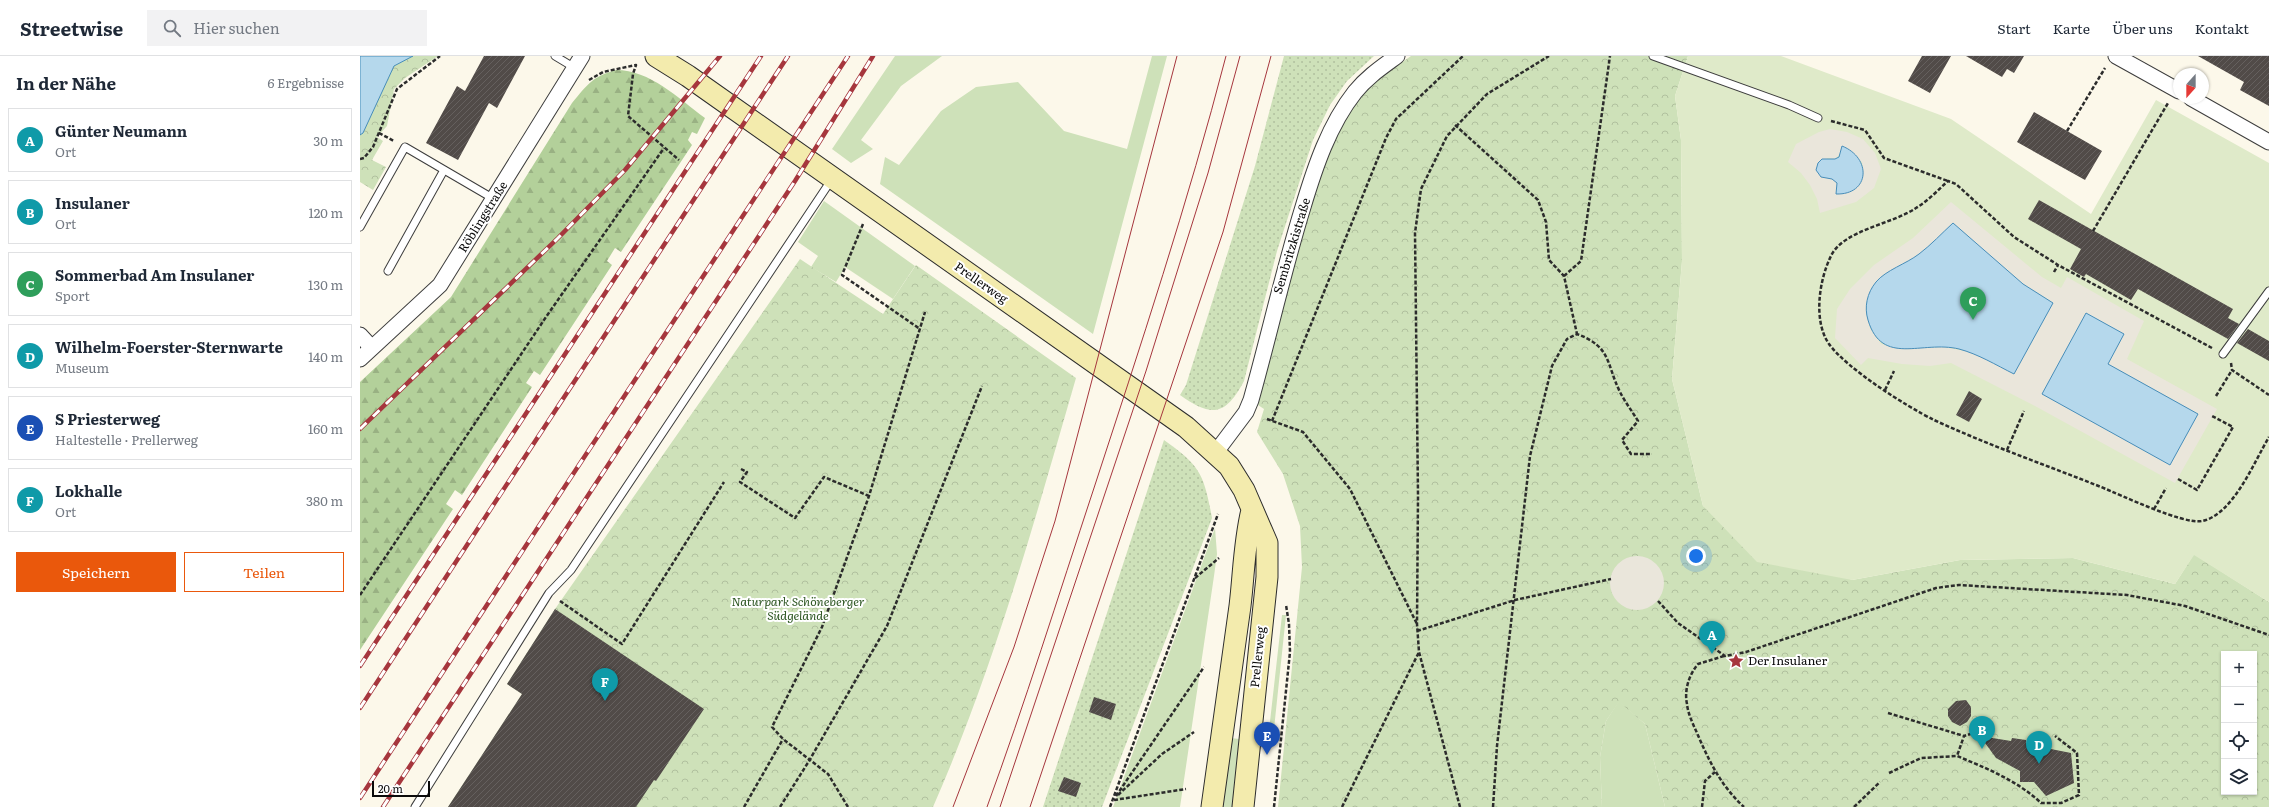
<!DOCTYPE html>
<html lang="de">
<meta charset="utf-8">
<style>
:root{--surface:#fff;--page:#f2f2f3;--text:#1f2937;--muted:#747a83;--line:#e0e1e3;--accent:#ea580c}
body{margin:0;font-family:Literata,serif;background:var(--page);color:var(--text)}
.controls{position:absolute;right:12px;bottom:12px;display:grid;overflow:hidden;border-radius:0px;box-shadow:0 1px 3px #0004}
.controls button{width:36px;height:36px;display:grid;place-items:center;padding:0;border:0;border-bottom:1px solid var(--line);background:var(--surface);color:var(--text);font:20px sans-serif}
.compass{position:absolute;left:1813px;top:12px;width:36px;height:36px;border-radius:50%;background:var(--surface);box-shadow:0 1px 3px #0004;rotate:201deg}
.scale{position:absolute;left:12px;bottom:10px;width:58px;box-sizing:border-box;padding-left:4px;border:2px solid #0a0a0a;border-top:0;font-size:11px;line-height:14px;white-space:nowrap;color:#0a0a0a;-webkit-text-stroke:3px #fff;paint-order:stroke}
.you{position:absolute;left:1336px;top:500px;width:14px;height:14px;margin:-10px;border:3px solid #fff;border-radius:50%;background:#1a73e8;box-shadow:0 0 0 6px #1a73e833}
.badge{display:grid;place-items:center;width:26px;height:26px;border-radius:50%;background:var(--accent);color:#fff;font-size:13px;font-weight:700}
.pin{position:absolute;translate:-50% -33px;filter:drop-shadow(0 1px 2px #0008)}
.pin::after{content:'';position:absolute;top:21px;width:14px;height:12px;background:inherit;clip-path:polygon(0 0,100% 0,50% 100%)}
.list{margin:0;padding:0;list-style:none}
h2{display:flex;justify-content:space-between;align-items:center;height:52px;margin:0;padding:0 16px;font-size:17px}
h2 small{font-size:13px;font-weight:400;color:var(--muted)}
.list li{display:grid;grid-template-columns:26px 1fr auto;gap:12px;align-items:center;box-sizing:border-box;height:64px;margin:0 8px 8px;padding:0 8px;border:1px solid var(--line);border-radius:0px}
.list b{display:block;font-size:15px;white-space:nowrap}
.list p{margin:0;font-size:13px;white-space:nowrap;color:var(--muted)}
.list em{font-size:13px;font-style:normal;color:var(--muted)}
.actions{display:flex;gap:8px;padding:12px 16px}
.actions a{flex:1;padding:9px 0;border:1px solid var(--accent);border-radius:0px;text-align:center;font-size:14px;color:var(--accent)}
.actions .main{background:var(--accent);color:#fff}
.icon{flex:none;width:22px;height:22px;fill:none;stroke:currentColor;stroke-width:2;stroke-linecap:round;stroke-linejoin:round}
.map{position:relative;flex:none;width:1909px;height:751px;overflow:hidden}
header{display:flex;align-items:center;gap:24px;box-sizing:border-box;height:56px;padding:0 20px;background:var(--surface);border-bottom:1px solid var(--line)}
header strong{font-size:19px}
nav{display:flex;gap:22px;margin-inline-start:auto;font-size:14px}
.search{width:280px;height:36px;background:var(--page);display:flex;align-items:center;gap:10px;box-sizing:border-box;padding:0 14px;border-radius:0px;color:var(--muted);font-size:15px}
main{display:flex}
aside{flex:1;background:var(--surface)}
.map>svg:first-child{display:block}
</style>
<header>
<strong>Streetwise</strong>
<div class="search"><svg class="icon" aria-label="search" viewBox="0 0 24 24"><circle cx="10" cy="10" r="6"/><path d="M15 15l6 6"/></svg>Hier suchen</div>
<nav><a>Start</a><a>Karte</a><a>Über uns</a><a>Kontakt</a></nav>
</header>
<main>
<aside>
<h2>In der Nähe<small>6 Ergebnisse</small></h2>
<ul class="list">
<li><span class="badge" style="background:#0f9aa8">A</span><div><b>Günter Neumann</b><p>Ort</p></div><em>30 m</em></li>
<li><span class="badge" style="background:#0f9aa8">B</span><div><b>Insulaner</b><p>Ort</p></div><em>120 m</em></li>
<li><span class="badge" style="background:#2e9e5b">C</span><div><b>Sommerbad Am Insulaner</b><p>Sport</p></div><em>130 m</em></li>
<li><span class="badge" style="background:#0f9aa8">D</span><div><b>Wilhelm-Foerster-Sternwarte</b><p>Museum</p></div><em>140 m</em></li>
<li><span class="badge" style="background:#1a4fb4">E</span><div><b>S Priesterweg</b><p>Haltestelle · Prellerweg</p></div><em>160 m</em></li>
<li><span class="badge" style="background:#0f9aa8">F</span><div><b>Lokhalle</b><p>Ort</p></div><em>380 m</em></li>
</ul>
<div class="actions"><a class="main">Speichern</a><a>Teilen</a></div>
</aside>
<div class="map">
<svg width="1909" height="751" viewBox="0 0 1909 751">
<defs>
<pattern id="forest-firs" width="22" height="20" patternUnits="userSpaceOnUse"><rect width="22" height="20" fill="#b3d09a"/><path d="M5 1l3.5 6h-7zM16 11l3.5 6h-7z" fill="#99b183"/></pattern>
<pattern id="park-crowns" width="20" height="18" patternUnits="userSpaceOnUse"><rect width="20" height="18" fill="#cee1b9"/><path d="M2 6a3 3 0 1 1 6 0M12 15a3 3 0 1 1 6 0" fill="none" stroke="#b0c09e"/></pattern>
<pattern id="garden-dots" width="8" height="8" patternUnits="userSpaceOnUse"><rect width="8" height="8" fill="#cee1b9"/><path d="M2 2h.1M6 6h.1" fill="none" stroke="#b0c09e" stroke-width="1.8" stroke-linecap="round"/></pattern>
<pattern id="building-hatch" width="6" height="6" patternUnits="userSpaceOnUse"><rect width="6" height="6" fill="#514b48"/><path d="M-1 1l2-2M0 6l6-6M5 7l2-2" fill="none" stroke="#65605e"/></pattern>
</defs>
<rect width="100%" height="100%" fill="#fcf8ea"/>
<path fill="#cee1b9" d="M 535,0 L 582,0 L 541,30 L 501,84 L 513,93 L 491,107 L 472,93 Z
M 792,0 L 807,0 L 733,278 L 520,128 L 525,101 L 539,109 L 581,55 L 616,31 L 658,26 L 704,75 L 767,93 Z
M 464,145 L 555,210 L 533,243 L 485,211 L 476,226 L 451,211 L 458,200 L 438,186 Z
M 855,472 L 857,498 L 854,520 L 820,751 L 753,751 Z
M 922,559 L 926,559 L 912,692 L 907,692 Z
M 1259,645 L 1285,668 L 1305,751 L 1242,751 L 1240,701 L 1246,665 Z
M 871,682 L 879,683 L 872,751 L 862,751 Z"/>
<path fill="url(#forest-firs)" d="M 256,14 C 290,14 318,42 345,62 L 337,78 L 332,76 L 328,84 L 332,89 L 261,196 L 255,192 L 247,205 L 252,209 L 180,319 L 174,315 L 166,327 L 172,331 L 102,439 L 95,434 L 86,448 L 93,453 L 0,594 L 0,326 L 91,241 L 212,47 C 227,29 233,20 256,14 Z"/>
<path fill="url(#park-crowns)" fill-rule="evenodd" d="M 0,0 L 78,0 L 45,22 L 34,33 L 27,70 L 17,81 L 23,85 L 12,104 L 26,111 L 13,134 L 0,126 Z
M 1051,0 L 1328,0 L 1315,40 L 1321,84 L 1322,205 L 1312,323 L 1343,450 L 1492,524 L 1600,504 L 1713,502 L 1815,528 L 1834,498 L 1909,546 L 1909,751 L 1305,751 L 1285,668 L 1259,646 L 1246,665 L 1240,701 L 1242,751 L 918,751 L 942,511 L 940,470 L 923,418 L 897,376 L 904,353 L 898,349 C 915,283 930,217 950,153 C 962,114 976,71 1002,40 C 1016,23 1034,12 1051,0 ZM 1864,598 L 1894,598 L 1894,736 L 1864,736 Z
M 440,203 L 523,258 L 556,209 L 716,322 C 674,467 634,612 573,751 L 88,751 L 162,638 L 147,628 L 195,553 Z"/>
<path fill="url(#garden-dots)" d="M 924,0 L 1014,0 L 987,25 L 970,49 L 953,84 L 917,195 L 884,325 C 865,361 851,361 820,339 L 826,329 L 895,110 Z
M 804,384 C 841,410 844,419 852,462 L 742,751 L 683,751 Z"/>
<path fill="#dfeac9" d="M 1328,0 L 1421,0 L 1591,63 L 1731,158 L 1796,44 L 1909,107 L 1909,546 L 1834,499 L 1815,528 L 1713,502 L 1600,504 L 1492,524 L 1397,506 L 1343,450 L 1312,323 L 1322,205 L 1321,84 L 1315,40 Z"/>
<path fill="#eae6db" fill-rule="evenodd" d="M 1470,73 L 1487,76 L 1503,83 L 1515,97 L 1521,113 L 1514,132 L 1496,146 L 1460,157 L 1457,143 L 1450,129 L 1441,117 L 1428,106 L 1436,88 L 1459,76 ZM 1481,97 L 1502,106 L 1503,114 L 1502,121 L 1477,138 L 1477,127 L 1472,123 L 1467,102 L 1475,103 Z
M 1591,146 L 1682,221 L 1701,232 L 1707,221 L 1784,265 L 1767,303 L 1857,353 L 1815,427 L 1675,350 L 1591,307 L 1570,310 L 1542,308 L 1508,302 L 1501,309 L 1475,282 L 1477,253 L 1490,233 L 1514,209 L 1553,182 ZM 1570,189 L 1635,204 L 1663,228 L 1692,246 L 1610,296 L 1584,291 L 1537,292 L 1521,288 L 1510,272 L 1506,256 L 1506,247 L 1528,217 L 1560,198 ZM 1748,308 L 1838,358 L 1682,338 Z
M1250 527a27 27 0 1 1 54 0a27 27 0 1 1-54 0Z"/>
<path fill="#b5d8ec" stroke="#478db9" d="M 0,0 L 53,0 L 34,10 L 3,77 L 0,79 Z
M 1482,90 C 1512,102 1510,139 1476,138 L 1477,127 L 1472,123 L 1461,121 L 1456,114 L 1458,107 L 1462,103 L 1475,103 L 1479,101 Z
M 1593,167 L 1663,228 L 1693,247 L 1654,318 C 1636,309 1618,298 1599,293 C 1562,284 1522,311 1508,264 C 1504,251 1507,237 1516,226 C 1526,214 1546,208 1559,198 C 1571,189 1582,177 1593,167 Z
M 1726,257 L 1764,278 L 1748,308 L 1838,358 L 1810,409 L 1682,338 Z"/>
<path fill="url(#building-hatch)" d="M 124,0 L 165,0 L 137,52 L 129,47 L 98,104 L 66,87 L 97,30 L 105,35 Z
M 1562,0 L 1591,0 L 1570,37 L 1548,25 Z
M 1606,0 L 1664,0 L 1654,17 L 1647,13 L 1642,21 Z
M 1838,0 L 1909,0 L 1909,50 L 1880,34 L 1884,26 Z
M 1674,56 L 1742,95 L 1725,124 L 1657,86 Z
M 1679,144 L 1873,253 L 1868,262 L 1879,268 L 1868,283 L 1778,233 L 1771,244 L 1726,218 L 1724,221 L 1710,213 L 1721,193 L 1668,163 Z
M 1888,273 L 1909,285 L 1909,305 L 1877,287 Z
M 1609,335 L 1622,343 L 1609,366 L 1596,359 Z
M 195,553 L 344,653 L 296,725 L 294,724 L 276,751 L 88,751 L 162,638 L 147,628 Z
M 734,641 L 756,648 L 751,664 L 729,656 Z
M 1606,644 L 1611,651 L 1611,660 L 1607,666 L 1600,670 L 1592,666 L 1588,660 L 1588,653 L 1596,645 Z
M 1620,680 L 1651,685 L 1652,682 L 1666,684 L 1666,688 L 1711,697 L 1714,727 L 1686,740 L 1674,726 L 1660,726 L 1660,715 L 1636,702 Z
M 704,721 L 721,727 L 716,741 L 698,735 Z"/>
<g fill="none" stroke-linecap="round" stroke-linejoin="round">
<defs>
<path id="lane" d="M 195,0 L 215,12
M 1293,0 L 1429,49 L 1458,62
M 0,171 L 45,91 L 134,143
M 28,215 L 84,114
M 1863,298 L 1909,235
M 55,751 L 189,537 L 211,514 L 472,123"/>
<path id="street" d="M 1756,0 L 1819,35
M 1831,42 L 1909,86
M 0,279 L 12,292
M 0,303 L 80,229 L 222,0
M 856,396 L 886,356 L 891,344 C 909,280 923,216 943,151 C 955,111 969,69 995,36 C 1007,21 1022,11 1037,0"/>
<path id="secondary" d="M 296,0 L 328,20 L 826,371 L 869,410 L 884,434 L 907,487 L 907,521 L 883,751
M 852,751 L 880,550 C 884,517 884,487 892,454"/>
</defs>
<use href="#lane" stroke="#3d3d3d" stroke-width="9"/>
<use href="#street" stroke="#3d3d3d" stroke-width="17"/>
<use href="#secondary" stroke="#2c2c2c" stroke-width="23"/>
<path stroke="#2c2c2c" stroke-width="2.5" stroke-dasharray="4 2" stroke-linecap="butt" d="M 229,24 L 243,16 L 276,9 L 273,18 L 268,60 L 319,104
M 1471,65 L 1505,74 L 1524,102 L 1588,125
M 1095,69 L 1178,144 L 1186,166 L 1189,204 L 1204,220 L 1217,278
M 1707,75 L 1745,12
M 19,77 L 34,85
M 0,103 L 4,102 L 13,91 L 37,33 L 80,0
M 503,168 L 482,219 L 560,273
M 1733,175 L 1808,47
M 1694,216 L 1698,209
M 1204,220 L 1221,205 L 1250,0
M 1852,292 L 1698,209 L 1654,181 L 1596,128 L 1588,125 C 1578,134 1568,145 1556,152 C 1533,168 1483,174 1471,200 C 1459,224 1453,265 1469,288 C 1487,313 1546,350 1574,364 C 1628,389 1686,409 1741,431 C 1761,439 1824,469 1842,465 C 1873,459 1894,406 1909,381
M 1871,307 L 1872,314 L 1909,339
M 1525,334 L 1534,315
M 1856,340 L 1872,314
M 907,363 L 943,376 L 990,433 L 1057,568
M 912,365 L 1026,82 L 1036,63 L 1103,0
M 1647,394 L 1664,355
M 381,413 L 387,416 L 380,426 L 435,462 L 464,421 L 509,440
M 1818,423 L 1837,434 L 1873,371 L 1852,360
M 1794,453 L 1806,432
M 835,522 L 859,502
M 0,539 L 186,261 L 304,92
M 200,545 L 262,588 L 364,426
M 1298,545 L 1318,567 L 1365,600 L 1386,596 L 1576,532 L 1599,529 L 1767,539 L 1825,550 L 1909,579
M 1057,575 L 1155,544 L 1251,523
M 1364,600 L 1338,608 C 1329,619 1324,634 1327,648 C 1328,658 1333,668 1337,677 C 1349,705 1361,730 1384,751
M 1528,657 L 1604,680
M 1629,672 L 1604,680 L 1597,700 C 1626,712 1658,725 1681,747 L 1701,747 L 1719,739 L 1717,697 L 1695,680
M 1529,717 L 1561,702 L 1597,700
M 758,739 L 802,698 L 834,676
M 756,740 L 844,611
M 754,744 L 826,733
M 384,751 L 423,683
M 420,751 L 449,705 L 527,570 L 622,330
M 488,751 L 468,718 L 423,683 L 412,671 L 462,571 L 509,440 L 565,256
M 750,751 L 858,458
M 914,751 L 930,596 L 929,568 L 926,549
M 982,751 L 1059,596
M 1100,751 L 1059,596 L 1057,568 L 1058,439 L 1055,177 L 1061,133 L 1087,80 L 1127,38 L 1189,0
M 1133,751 L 1137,690 L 1170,400 L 1192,310 L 1207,283 L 1217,278 C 1252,291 1246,308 1260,336 C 1265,346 1272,355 1278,365 L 1262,384 L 1271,398 L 1292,398
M 1342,751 L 1345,725 L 1355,716
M 1494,751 L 1520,726"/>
<use href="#lane" stroke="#fff" stroke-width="7"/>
<use href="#street" stroke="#fff" stroke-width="15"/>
<use href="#secondary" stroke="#f3ebad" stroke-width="21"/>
<path stroke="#a6363d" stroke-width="1" d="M 593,751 L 654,591 L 695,465 L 817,0
M 627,751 C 665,647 698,541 733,435 C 780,291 828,147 866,0
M 640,751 L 786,315 L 848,117 L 880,0
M 670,751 L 863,176 L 911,0"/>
<defs>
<path id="rail" d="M 0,373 L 198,182 L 265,114 L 360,0
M 0,610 L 401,0
M 0,652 L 428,0
M 0,742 L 488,0
M 23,751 L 435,125 L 513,0"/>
</defs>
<use href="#rail" stroke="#a6363d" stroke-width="4.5"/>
<use href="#rail" stroke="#fff" stroke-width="3" stroke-dasharray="9" stroke-linecap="butt"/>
</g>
<defs>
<symbol id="sight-bare" viewBox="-9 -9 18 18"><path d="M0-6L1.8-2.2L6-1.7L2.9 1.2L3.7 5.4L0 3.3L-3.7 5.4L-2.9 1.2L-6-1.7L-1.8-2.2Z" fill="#a6363d" stroke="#fff" stroke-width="2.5" paint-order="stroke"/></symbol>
</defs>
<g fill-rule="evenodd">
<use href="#sight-bare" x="1365" y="594" width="22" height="22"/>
</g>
<g text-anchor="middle" stroke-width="4" stroke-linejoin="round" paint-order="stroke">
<g font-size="12" fill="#0a0a0a" stroke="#fff">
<text transform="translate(123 161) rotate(-58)" y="4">Röblingstraße</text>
<text transform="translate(932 190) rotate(-73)" y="4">Sembritzkistraße</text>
<text transform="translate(621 227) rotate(35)" y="4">Prellerweg</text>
<text transform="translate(898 601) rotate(-84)" y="4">Prellerweg</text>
</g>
<g font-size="12" font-style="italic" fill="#2f5824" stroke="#fff">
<text x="438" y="550">Naturpark Schöneberger<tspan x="438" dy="14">Südgelände</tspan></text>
</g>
<g font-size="12" fill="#0a0a0a" stroke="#fff" text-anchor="start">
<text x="1388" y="609">Der Insulaner</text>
</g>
</g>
</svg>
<div class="controls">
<button>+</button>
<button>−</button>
<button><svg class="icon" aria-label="locate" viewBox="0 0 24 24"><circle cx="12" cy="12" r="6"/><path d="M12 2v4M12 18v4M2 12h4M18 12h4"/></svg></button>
<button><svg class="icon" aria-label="layers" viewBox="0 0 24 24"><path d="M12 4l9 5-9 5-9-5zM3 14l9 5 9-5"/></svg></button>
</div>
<svg class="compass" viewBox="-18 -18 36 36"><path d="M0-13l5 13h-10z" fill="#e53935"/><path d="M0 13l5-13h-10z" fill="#747a83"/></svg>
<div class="scale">20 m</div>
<div class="you"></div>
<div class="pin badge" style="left:1352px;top:598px;background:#0f9aa8">A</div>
<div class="pin badge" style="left:1622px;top:693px;background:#0f9aa8">B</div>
<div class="pin badge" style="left:1613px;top:264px;background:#2e9e5b">C</div>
<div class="pin badge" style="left:1679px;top:708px;background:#0f9aa8">D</div>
<div class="pin badge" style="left:907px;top:699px;background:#1a4fb4">E</div>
<div class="pin badge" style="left:245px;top:645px;background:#0f9aa8">F</div>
</div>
</main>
